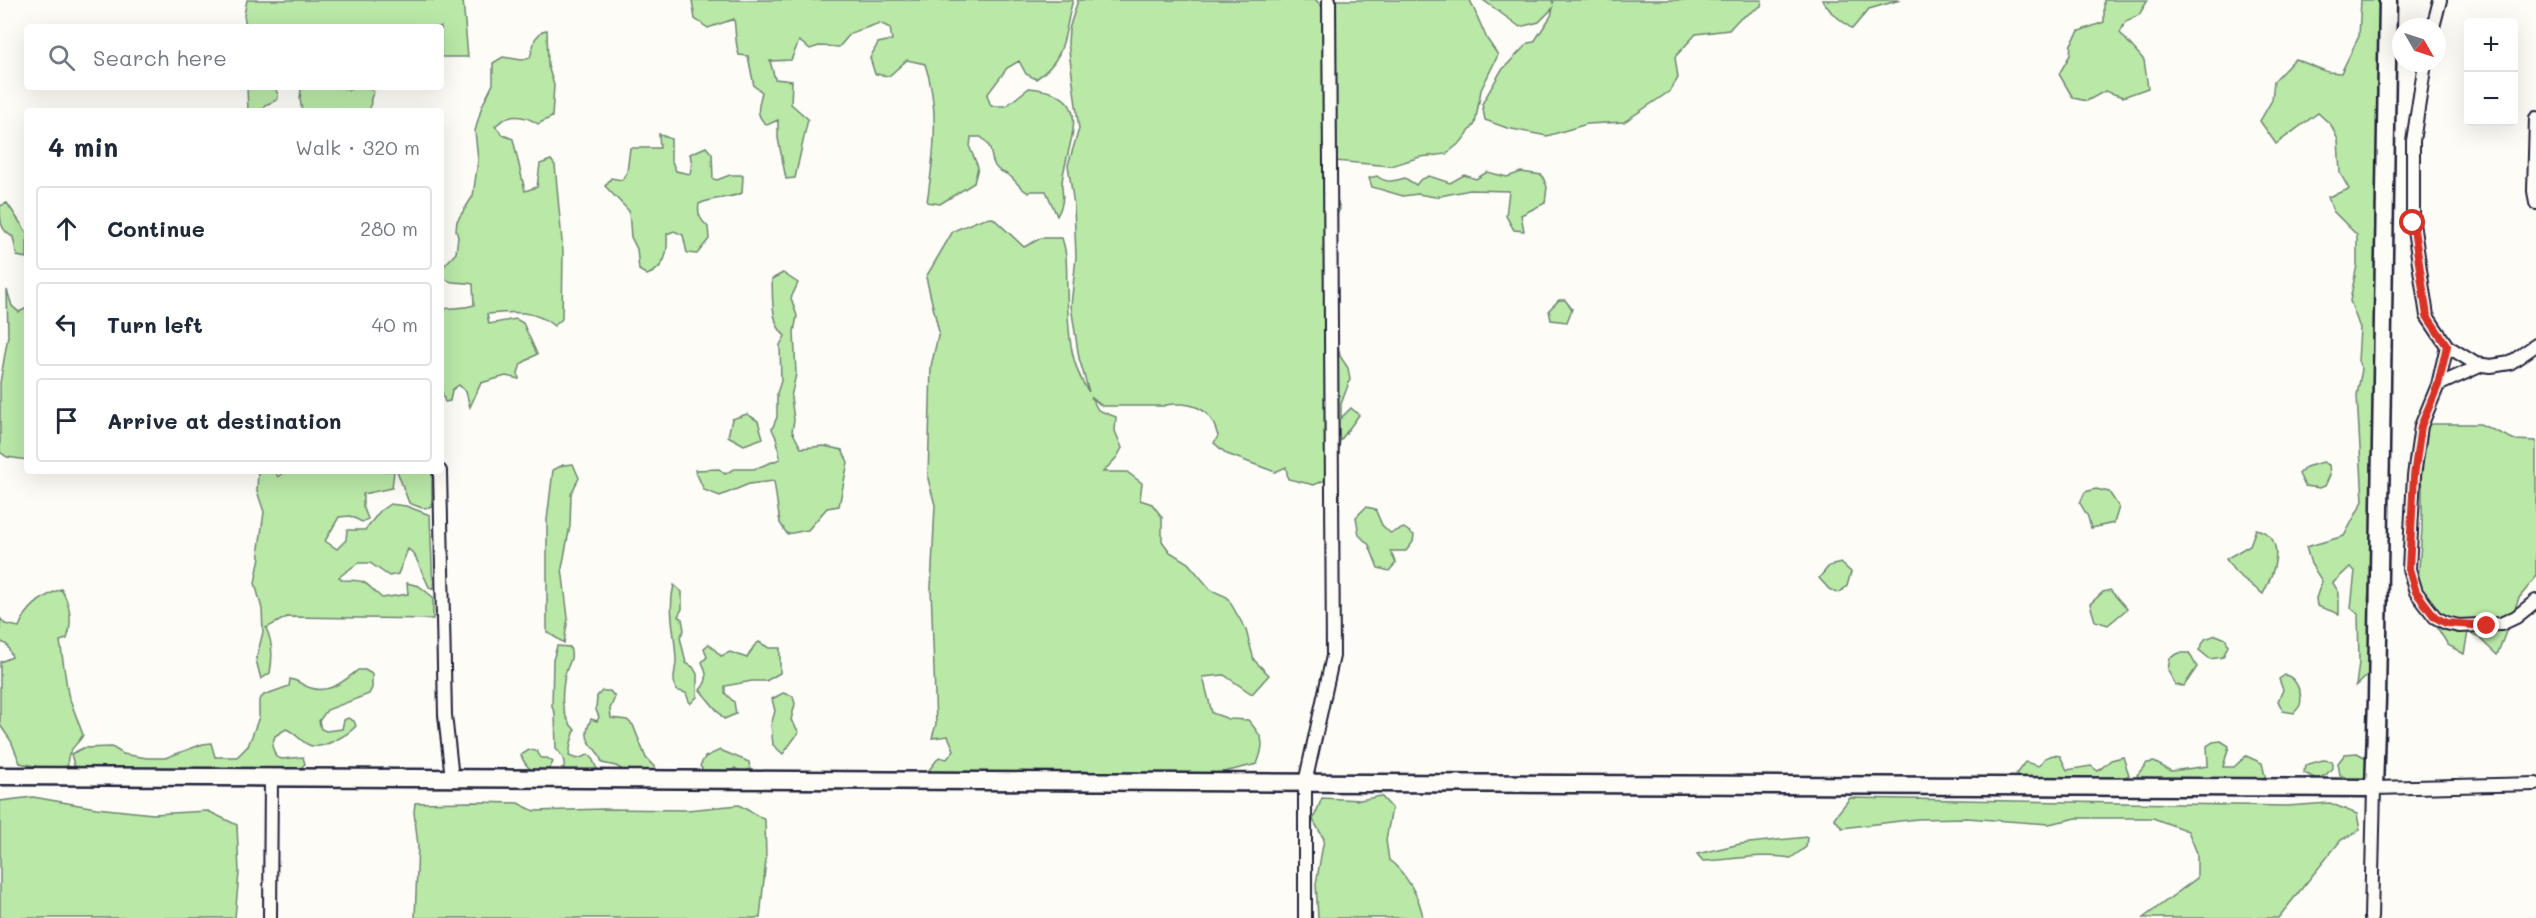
<!DOCTYPE html>
<meta charset="utf-8">
<style>
:root{--surface:#fff;--page:#f2f2f3;--text:#1f2937;--muted:#747a83;--line:#e0e1e3}
body{margin:0;font-family:Mali,sans-serif;background:var(--page);color:var(--text)}
.controls{position:absolute;right:18px;top:18px;display:grid;overflow:hidden;border-radius:6px;box-shadow:0 6px 24px #0002}
.controls button{width:54px;height:54px;display:grid;place-items:center;padding:0;border:0;border-bottom:2px solid var(--line);background:var(--surface);color:var(--text);font:30px sans-serif}
.compass{position:absolute;left:2392px;top:18px;width:54px;height:54px;border-radius:50%;background:var(--surface);box-shadow:0 6px 24px #0002;rotate:129deg}
.stop{position:absolute;width:18px;height:18px;margin:-14px;border:4px solid #d93025;border-radius:50%;background:#fff}
.stop.end{background:#d93025;border-color:#fff;box-shadow:0 2px 6px #0008}
.list{margin:0;padding:0;list-style:none}
h2{display:flex;justify-content:space-between;align-items:center;height:78px;margin:0;padding:0 24px;font-size:26px}
h2 small{font-size:20px;font-weight:400;color:var(--muted)}
.list li{display:grid;grid-template-columns:39px 1fr auto;gap:18px;align-items:center;box-sizing:border-box;height:84px;margin:0 12px 12px;padding:0 12px;border:2px solid var(--line);border-radius:6px}
.list b{display:block;font-size:22px;white-space:nowrap}
.list em{font-size:20px;font-style:normal;color:var(--muted)}
.icon{flex:none;width:33px;height:33px;fill:none;stroke:currentColor;stroke-width:2;stroke-linecap:round;stroke-linejoin:round}
.map{position:relative;flex:none;width:2536px;height:918px;overflow:hidden}
.search{position:absolute;background:var(--surface);box-shadow:0 6px 24px #0002;left:24px;top:24px;width:420px;height:66px;display:flex;align-items:center;gap:15px;box-sizing:border-box;padding:0 21px;border-radius:6px;color:var(--muted);font-size:22px}
.panel{position:absolute;background:var(--surface);box-shadow:0 6px 24px #0002;left:24px;top:108px;width:420px;height:366px;border-radius:6px}
.map>svg:first-child{display:block}
</style>
<div class="map">
<svg width="2536" height="918" viewBox="0 0 2536 918">
<rect width="100%" height="100%" fill="#fdfcf7"/>
<filter id="ink" filterUnits="userSpaceOnUse"><feTurbulence type="fractalNoise" baseFrequency=".0167" numOctaves="2"/><feDisplacementMap in="SourceGraphic" scale="12" xChannelSelector="R" yChannelSelector="G"/><feConvolveMatrix kernelMatrix="1 2 1 2 8 2 1 2 1" color-interpolation-filters="sRGB"/></filter>
<g filter="url(#ink)">
<path fill="#b9e8a7" stroke="#6e8571" stroke-width="1.5" d="M 247,0 L 463,0 L 468,57 L 441,57 L 441,27 L 246,27 L 244,15 Z
M 692,0 L 1073,0 C 1063,33 1068,58 1036,79 L 1026,74 L 1019,61 L 1007,68 L 987,95 L 991,106 L 1006,106 L 1029,88 C 1093,94 1072,130 1063,175 C 1059,194 1068,195 1057,216 L 1046,191 L 1031,191 L 1029,193 C 1020,189 1018,183 1011,177 C 1006,172 999,173 995,166 C 988,153 995,149 981,137 L 971,137 L 970,148 L 978,167 L 974,183 L 940,204 L 927,202 C 934,156 940,108 925,64 L 907,60 L 889,76 L 875,74 L 870,58 L 878,43 L 892,40 L 890,28 L 880,23 L 851,33 L 839,47 L 819,46 L 810,49 L 799,41 L 791,60 L 770,61 L 775,79 L 792,81 L 791,104 L 808,119 L 795,178 L 786,179 L 778,138 L 778,120 L 767,125 C 754,115 759,106 762,92 L 754,86 L 748,56 L 739,55 C 735,43 736,32 734,19 L 708,28 L 695,19 Z
M 1078,0 L 1316,0 L 1324,9 L 1326,0 L 1470,0 L 1487,39 L 1498,55 L 1481,90 L 1475,124 L 1461,142 L 1446,154 L 1420,157 L 1391,166 L 1335,161 L 1332,183 L 1340,209 L 1334,221 L 1333,317 L 1340,356 L 1348,368 L 1350,380 L 1341,404 L 1341,418 L 1351,408 L 1359,415 L 1340,441 L 1334,476 L 1314,485 L 1288,479 L 1286,467 L 1275,472 L 1227,454 L 1214,443 L 1218,436 C 1212,415 1204,406 1182,404 C 1175,404 1170,403 1163,406 L 1102,406 L 1091,397 L 1098,410 L 1116,417 L 1115,431 L 1122,448 L 1117,457 L 1103,472 L 1127,472 L 1142,483 L 1140,500 L 1152,504 L 1162,517 L 1162,541 L 1170,552 L 1188,563 L 1211,590 L 1227,597 L 1246,630 L 1254,660 L 1269,675 L 1252,694 L 1224,675 L 1203,677 L 1212,713 L 1229,719 L 1248,720 C 1263,737 1266,742 1257,764 L 1224,772 L 1183,775 L 1126,775 L 1081,771 L 1061,776 L 1017,778 L 999,772 L 940,776 L 929,770 L 939,757 L 947,759 L 954,750 L 948,736 L 932,738 L 936,724 L 931,588 L 935,505 L 928,479 L 931,366 L 939,332 L 926,277 L 953,231 L 982,219 L 993,218 L 1024,247 L 1041,238 L 1062,238 C 1068,255 1066,270 1067,289 C 1068,322 1068,364 1089,392 L 1079,358 L 1071,306 L 1076,257 L 1074,205 L 1068,165 L 1079,129 L 1068,43 L 1069,29 Z
M 1483,0 L 1552,0 L 1553,3 L 1554,0 L 1762,0 L 1761,6 L 1738,20 L 1729,30 L 1696,34 L 1675,57 L 1678,78 L 1670,91 L 1624,122 L 1587,124 L 1547,136 L 1507,128 L 1485,120 L 1482,104 L 1501,71 L 1528,43 L 1534,42 L 1551,16 L 1553,8 L 1539,22 L 1520,27 Z
M 1822,0 L 1900,0 L 1869,9 L 1852,29 L 1832,13 Z
M 2104,0 L 2148,0 L 2139,15 L 2126,21 L 2120,33 L 2144,60 L 2148,88 L 2123,97 L 2105,91 L 2087,101 L 2073,98 L 2059,74 L 2070,55 L 2071,44 L 2079,31 L 2104,22 Z
M 2361,0 L 2383,0 C 2382,57 2382,114 2377,171 C 2375,187 2381,201 2375,217 L 2379,224 L 2375,461 C 2372,474 2369,527 2374,537 L 2368,601 L 2374,621 L 2373,667 L 2366,677 L 2356,686 L 2359,662 L 2358,614 L 2351,608 L 2355,571 L 2350,567 L 2333,583 L 2339,593 L 2339,614 L 2317,606 L 2316,598 L 2322,581 L 2311,564 L 2306,547 L 2344,536 L 2363,501 L 2357,395 L 2362,369 L 2358,361 L 2360,328 L 2350,301 L 2357,265 L 2357,235 L 2333,211 L 2328,197 L 2349,189 L 2340,173 L 2338,140 L 2331,125 L 2318,113 L 2276,144 L 2260,121 L 2272,100 L 2274,81 L 2295,59 L 2328,72 L 2341,73 L 2359,36 Z
M 547,30 L 548,66 L 554,85 L 552,117 L 538,124 C 523,114 509,113 495,126 L 503,135 L 513,139 L 525,191 L 537,187 L 540,164 L 551,160 L 555,165 L 563,252 L 562,319 L 554,326 C 534,309 511,312 487,314 L 489,324 L 516,319 L 523,323 L 537,354 L 521,364 L 518,373 L 519,379 L 506,376 L 481,383 L 470,407 L 466,392 L 459,385 L 452,390 L 450,401 L 445,402 L 441,389 L 441,309 C 453,307 463,309 474,305 L 473,284 C 461,280 452,286 443,277 L 442,268 L 456,253 L 458,237 L 456,230 L 457,221 L 473,196 L 478,160 L 475,131 L 482,106 L 493,84 L 493,63 L 503,57 L 522,60 L 530,58 L 535,39 L 542,31 Z
M 247,87 L 274,87 L 278,94 L 277,100 L 265,105 L 264,111 L 248,111 Z
M 308,87 L 340,87 L 349,90 C 358,86 366,85 374,92 L 371,98 L 370,111 L 340,111 L 339,109 L 336,111 L 302,111 L 300,99 L 301,89 Z
M 659,134 L 671,139 L 671,159 L 676,171 L 690,174 L 692,164 L 690,154 L 706,147 L 712,154 L 713,179 L 717,180 L 730,175 L 741,175 L 743,176 L 742,193 C 729,199 712,197 699,204 C 697,215 701,220 708,227 L 709,239 L 697,254 L 687,253 L 683,235 L 674,231 L 667,234 C 668,252 666,268 647,275 L 639,270 L 637,249 L 631,237 L 629,211 L 605,186 L 611,178 L 622,180 L 627,172 L 630,148 L 660,148 Z
M 1487,172 L 1507,177 L 1521,172 L 1542,175 L 1547,187 L 1545,203 L 1521,215 L 1524,231 L 1514,230 L 1506,216 L 1509,191 L 1470,190 L 1435,197 L 1418,194 L 1403,196 L 1372,187 L 1369,178 L 1377,176 C 1387,184 1393,181 1405,178 L 1416,185 L 1420,180 L 1429,176 L 1450,183 L 1464,175 L 1476,179 Z
M 7,203 L 27,233 L 27,258 L 17,256 L 13,237 C 0,230 0,221 0,206 Z
M 783,273 L 798,283 L 791,298 L 797,316 L 794,332 L 796,374 L 791,397 L 794,420 L 792,431 L 801,448 L 824,446 L 842,450 L 848,462 L 839,506 L 827,508 L 808,530 L 787,534 L 780,523 L 774,481 L 749,484 L 720,496 L 704,490 L 695,470 L 719,469 L 725,474 L 734,469 L 754,469 L 780,459 L 777,440 L 772,429 L 777,417 L 777,393 L 781,381 L 780,345 L 785,336 C 770,323 773,296 772,279 Z
M 7,290 L 12,306 L 19,312 L 27,308 L 27,460 L 7,457 L 0,452 L 0,383 L 8,336 Z
M 1559,300 L 1565,300 L 1572,309 L 1567,322 L 1551,320 L 1549,310 Z
M 747,414 L 758,421 L 763,438 L 744,445 L 728,436 L 732,419 Z
M 2430,424 L 2480,424 L 2515,440 L 2536,441 L 2536,577 L 2519,598 L 2497,655 L 2477,636 L 2468,632 L 2464,654 L 2448,645 L 2417,595 L 2422,529 L 2422,486 L 2416,460 L 2418,433 Z
M 2323,462 L 2329,465 L 2330,475 L 2325,486 L 2320,488 L 2305,486 L 2299,474 L 2306,467 Z
M 573,464 L 579,478 L 571,494 L 570,526 L 562,568 L 568,618 L 564,643 L 547,632 L 547,520 L 553,470 L 563,465 Z
M 258,471 L 275,471 L 278,477 L 284,471 L 394,471 L 392,488 L 363,494 L 363,506 L 368,519 L 362,522 L 350,516 L 339,517 L 325,541 L 337,549 L 346,540 L 347,530 L 365,530 L 380,511 L 390,504 L 406,506 L 430,515 L 433,589 L 429,587 L 414,554 L 408,549 L 398,574 L 389,576 L 370,563 L 358,563 L 339,577 L 342,580 C 369,580 363,582 382,598 L 408,594 L 407,583 L 419,586 L 433,597 L 433,619 L 287,617 L 266,628 C 273,642 273,657 270,673 L 261,679 L 256,660 L 263,632 L 262,609 L 255,583 L 260,557 L 259,548 L 264,512 L 257,491 Z
M 397,471 L 432,471 L 432,507 L 422,508 L 409,503 Z
M 2096,489 L 2109,492 L 2119,507 L 2114,523 L 2091,528 L 2088,517 L 2080,503 L 2085,492 Z
M 1366,507 L 1375,509 L 1382,525 L 1390,533 L 1404,528 L 1414,535 L 1413,542 L 1406,551 L 1390,551 L 1396,563 L 1389,571 L 1378,568 L 1369,545 L 1359,535 L 1356,517 Z
M 2256,529 C 2289,537 2273,575 2263,594 L 2235,572 L 2226,559 L 2250,545 Z
M 1841,563 L 1851,572 L 1847,586 L 1839,593 L 1829,589 L 1819,578 L 1829,566 Z
M 674,585 L 682,592 L 682,609 L 678,616 L 682,619 L 684,630 L 680,637 L 686,663 L 693,667 L 697,674 L 697,697 L 690,704 L 686,693 L 676,690 C 672,677 675,674 676,662 C 676,636 667,611 674,585 Z
M 61,589 C 70,603 73,623 67,639 L 60,641 L 68,694 L 83,735 C 76,747 65,751 68,766 L 48,769 L 20,763 L 11,741 L 0,725 L 0,662 L 12,657 L 7,645 L 0,641 L 0,618 L 5,624 L 19,627 C 26,608 43,596 61,589 Z
M 2110,590 L 2127,609 L 2108,625 L 2095,621 L 2090,604 L 2103,592 Z
M 2216,635 L 2226,639 L 2228,646 L 2223,657 L 2210,659 L 2199,650 L 2205,639 Z
M 759,642 L 769,648 L 780,648 L 780,673 L 766,681 L 752,681 L 725,686 L 725,693 L 734,702 L 736,714 L 724,719 L 700,690 C 709,680 707,674 702,662 L 707,657 L 704,648 L 709,644 L 721,656 L 730,652 L 747,658 L 754,646 Z
M 557,646 L 570,647 C 574,661 568,662 565,675 C 561,697 560,714 575,730 L 571,743 L 569,756 L 577,759 L 588,755 L 591,756 L 597,769 L 608,773 L 563,772 C 566,762 563,756 556,749 L 555,713 L 552,707 L 553,660 Z
M 2179,653 L 2189,653 L 2197,667 L 2184,686 L 2175,685 L 2168,670 L 2170,658 Z
M 358,670 L 365,670 L 372,674 L 372,688 L 369,694 L 327,710 L 319,721 L 321,729 L 326,731 L 342,729 L 344,720 L 348,718 L 354,721 L 356,726 C 349,734 321,751 309,745 C 300,741 296,733 286,729 L 275,736 L 272,746 L 276,757 L 282,759 L 303,757 L 305,764 L 298,770 L 82,772 L 74,765 L 71,754 L 83,748 L 112,747 L 123,754 L 147,758 L 165,758 L 203,744 L 211,743 L 215,757 L 237,757 L 248,746 L 252,736 L 259,717 L 259,700 L 264,695 L 289,686 L 290,679 C 298,680 303,686 311,688 C 330,694 344,681 358,670 Z
M 2285,675 C 2296,677 2303,694 2300,705 C 2299,708 2296,710 2294,713 L 2283,711 L 2278,701 L 2283,690 L 2279,679 Z
M 602,691 L 610,691 L 615,697 L 610,709 L 611,718 L 627,720 L 633,725 L 646,758 L 659,772 L 655,785 L 639,788 L 635,777 L 616,766 L 602,763 C 597,743 579,745 591,719 L 597,721 L 599,717 L 596,710 L 597,696 Z
M 783,693 L 793,696 L 795,704 L 791,720 L 799,732 L 783,754 L 773,745 L 771,725 L 775,711 L 772,699 Z
M 2221,741 L 2229,746 L 2223,767 L 2234,767 L 2246,756 L 2262,763 L 2266,780 L 2141,780 L 2137,775 L 2147,763 L 2154,762 L 2171,771 L 2208,766 L 2207,746 L 2213,742 Z
M 529,750 L 537,751 L 541,758 L 547,758 L 553,762 C 551,766 547,773 543,774 C 533,775 524,764 521,755 Z
M 720,750 L 749,762 L 750,769 L 742,773 L 735,768 L 728,773 L 705,773 L 700,766 L 705,757 Z
M 2357,753 L 2368,759 L 2365,778 L 2353,781 L 2340,775 L 2338,763 L 2345,754 Z
M 2053,755 L 2060,756 L 2067,770 L 2091,766 L 2098,771 L 2111,760 L 2123,757 L 2129,775 L 2114,784 L 2021,780 L 2016,774 L 2025,762 L 2039,766 L 2045,758 Z
M 2323,760 L 2332,761 L 2332,768 L 2326,775 L 2317,779 L 2304,773 L 2305,765 Z
M 1381,796 L 1392,808 L 1386,840 L 1389,860 C 1405,872 1420,897 1423,918 L 1318,918 L 1316,884 L 1324,839 L 1313,820 L 1322,798 L 1360,800 Z
M 33,797 L 96,808 L 153,814 L 208,811 L 237,825 L 239,873 L 235,918 L 0,918 L 0,801 Z
M 1850,798 L 2287,806 L 2330,803 L 2357,814 L 2360,830 L 2341,840 L 2278,918 L 2143,918 L 2197,878 L 2197,853 L 2188,831 L 2153,818 L 2077,818 L 2049,824 L 1967,818 L 1917,819 L 1842,828 L 1834,818 Z
M 474,802 L 518,803 L 534,811 L 604,809 L 687,810 L 739,805 L 765,820 L 766,859 L 760,918 L 415,918 L 418,845 L 414,812 L 415,803 Z
M 1807,837 L 1806,847 L 1791,858 C 1759,853 1734,860 1703,861 L 1697,854 L 1740,844 Z"/>
<g fill="none" stroke-linecap="round" stroke-linejoin="round">
<defs>
<path id="street" d="M 2433,27 L 2440,0
M 2425,63 L 2413,141 L 2413,223 L 2427,316 L 2447,346 L 2476,364 L 2491,366 L 2510,363 L 2536,345
M 2536,118 L 2534,191 L 2536,203
M 2447,346 L 2438,385 L 2421,426 L 2414,476 L 2409,569 L 2416,592 L 2435,617 L 2446,623 L 2459,626 L 2501,624 L 2516,617 L 2536,601
M 2438,385 L 2482,365
M 440,471 L 445,715 L 452,778
M 270,918 L 271,777
M 1305,918 L 1305,783 L 1333,656 L 1329,0
M 2371,918 L 2374,788 L 2536,784"/>
<path id="secondary" d="M 0,776 L 2374,788 L 2377,699 L 2388,0"/>
</defs>
<use href="#street" stroke="#22223b" stroke-width="16"/>
<use href="#secondary" stroke="#22223b" stroke-width="21"/>
<use href="#street" stroke="#fdfcf7" stroke-width="12"/>
<use href="#secondary" stroke="#fdfcf7" stroke-width="16"/>
</g>
</g>
<g fill="none" stroke-linecap="round" stroke-linejoin="round" filter="url(#ink)">
<path stroke="#d93025" stroke-width="8" d="M 2413,223 L 2427,316 L 2447,346 L 2438,385 L 2421,426 L 2414,476 L 2409,569 L 2416,592 L 2435,617 L 2446,623 L 2487,626"/>
</g>
</svg>
<div class="controls">
<button>+</button>
<button>−</button>
</div>
<svg class="compass" viewBox="-18 -18 36 36"><path d="M0-13l5 13h-10z" fill="#e53935"/><path d="M0 13l5-13h-10z" fill="#747a83"/></svg>
<div class="stop" style="left:2413px;top:223px"></div>
<div class="stop end" style="left:2487px;top:626px"></div>
<div class="search"><svg class="icon" aria-label="search" viewBox="0 0 24 24"><circle cx="10" cy="10" r="6"/><path d="M15 15l6 6"/></svg>Search here</div>
<section class="panel">
<h2>4 min<small>Walk · 320 m</small></h2>
<ul class="list">
<li><svg class="icon" aria-label="ahead" viewBox="0 0 24 24"><path d="M12 20V5M6 11l6-6 6 6"/></svg><div><b>Continue</b></div><em>280 m</em></li>
<li><svg class="icon" aria-label="left" viewBox="0 0 24 24"><path d="M17 20v-9H6M10 6l-5 5 5 5"/></svg><div><b>Turn left</b></div><em>40 m</em></li>
<li><svg class="icon" aria-label="arrive" viewBox="0 0 24 24"><path d="M6 21V4h12l-3 4 3 4H6"/></svg><div><b>Arrive at destination</b></div></li>
</ul>
</section>
</div>
